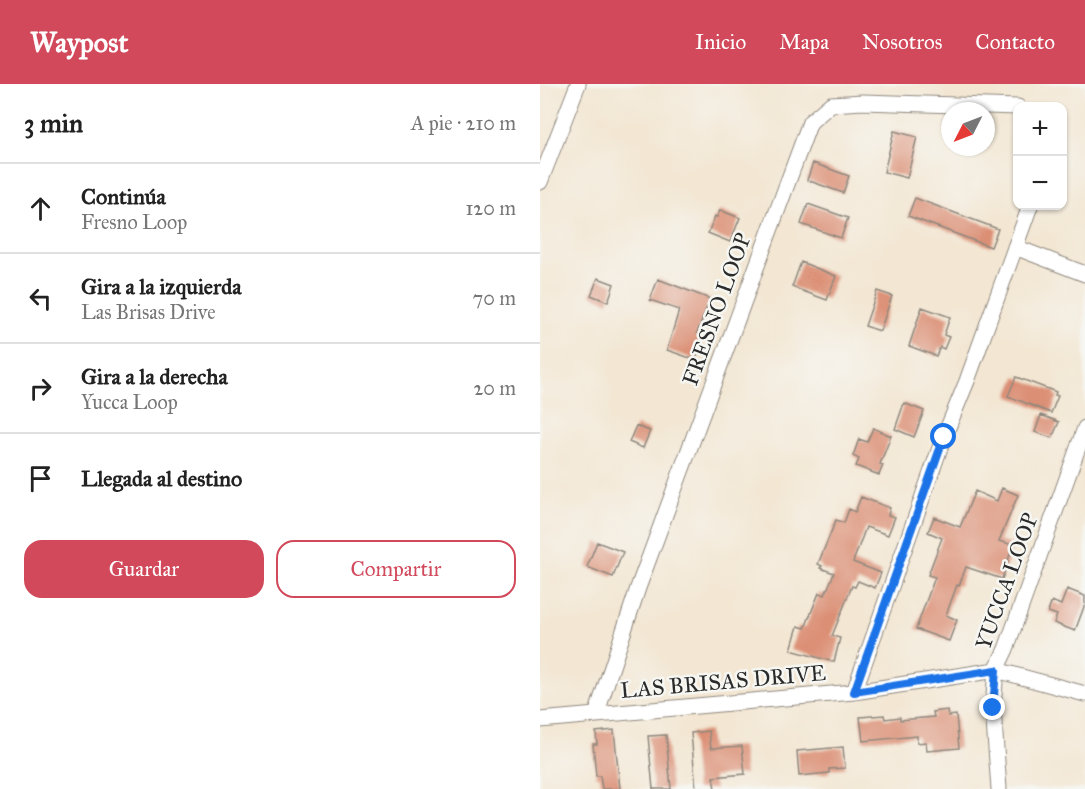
<!DOCTYPE html>
<html lang="es">
<meta charset="utf-8">
<style>
:root{--surface:#fff;--page:#f2f2f2;--text:#222;--muted:#767676;--line:#e0e0e0;--accent:#d1495b}
body{margin:0;font-family:"IM FELL Great Primer",serif;background:var(--page);color:var(--text)}
.controls{position:absolute;right:18px;top:18px;display:grid;overflow:hidden;border-radius:12px;box-shadow:0 2px 4px #0004}
.controls button{width:54px;height:54px;display:grid;place-items:center;padding:0;border:0;border-bottom:2px solid var(--line);background:var(--surface);color:var(--text);font:30px sans-serif}
.compass{position:absolute;left:401px;top:18px;width:54px;height:54px;border-radius:50%;background:var(--surface);box-shadow:0 2px 4px #0004;rotate:228deg}
.stop{position:absolute;width:18px;height:18px;margin:-14px;border:4px solid #1a73e8;border-radius:50%;background:#fff}
.stop.end{background:#1a73e8;border-color:#fff;box-shadow:0 2px 6px #0008}
.list{margin:0;padding:0;list-style:none}
h2{display:flex;justify-content:space-between;align-items:center;height:78px;margin:0;padding:0 24px;font-size:26px}
h2 small{font-size:20px;font-weight:400;color:var(--muted)}
.list li{display:grid;grid-template-columns:39px 1fr auto;gap:18px;align-items:center;box-sizing:border-box;height:90px;padding:0 24px;border-top:2px solid var(--line)}
.list b{display:block;font-size:22px;white-space:nowrap}
.list p{margin:0;font-size:20px;white-space:nowrap;color:var(--muted)}
.list em{font-size:20px;font-style:normal;color:var(--muted)}
.actions{display:flex;gap:12px;padding:18px 24px}
.actions a{flex:1;padding:14px 0;border:2px solid var(--accent);border-radius:18px;text-align:center;font-size:21px;color:var(--accent)}
.actions .main{background:var(--accent);color:#fff}
.icon{flex:none;width:33px;height:33px;fill:none;stroke:currentColor;stroke-width:2;stroke-linecap:round;stroke-linejoin:round}
.map{position:relative;flex:none;width:545px;height:705px;overflow:hidden}
header{display:flex;align-items:center;gap:36px;box-sizing:border-box;height:84px;padding:0 30px;background:var(--accent);color:#fff}
header strong{font-size:28px}
nav{display:flex;gap:33px;margin-inline-start:auto;font-size:21px}
main{display:flex}
aside{flex:1;background:var(--surface)}
.map>svg:first-child{display:block}
</style>
<header>
<strong>Waypost</strong>
<nav><a>Inicio</a><a>Mapa</a><a>Nosotros</a><a>Contacto</a></nav>
</header>
<main>
<aside>
<h2>3 min<small>A pie · 210 m</small></h2>
<ul class="list">
<li><svg class="icon" aria-label="ahead" viewBox="0 0 24 24"><path d="M12 20V5M6 11l6-6 6 6"/></svg><div><b>Continúa</b><p>Fresno Loop</p></div><em>120 m</em></li>
<li><svg class="icon" aria-label="left" viewBox="0 0 24 24"><path d="M17 20v-9H6M10 6l-5 5 5 5"/></svg><div><b>Gira a la izquierda</b><p>Las Brisas Drive</p></div><em>70 m</em></li>
<li><svg class="icon" aria-label="right" viewBox="0 0 24 24"><path d="M7 20v-9h11M14 6l5 5-5 5"/></svg><div><b>Gira a la derecha</b><p>Yucca Loop</p></div><em>20 m</em></li>
<li><svg class="icon" aria-label="arrive" viewBox="0 0 24 24"><path d="M6 21V4h12l-3 4 3 4H6"/></svg><div><b>Llegada al destino</b></div></li>
</ul>
<div class="actions"><a class="main">Guardar</a><a>Compartir</a></div>
</aside>
<div class="map">
<svg width="545" height="705" viewBox="0 0 545 705">
<rect width="100%" height="100%" fill="#f6f6f2"/>
<filter id="ink" filterUnits="userSpaceOnUse"><feTurbulence type="fractalNoise" baseFrequency=".0167" numOctaves="2"/><feDisplacementMap in="SourceGraphic" scale="12" xChannelSelector="R" yChannelSelector="G"/><feConvolveMatrix kernelMatrix="1 2 1 2 8 2 1 2 1" color-interpolation-filters="sRGB"/></filter>
<filter id="wash" filterUnits="userSpaceOnUse"><feTurbulence type="fractalNoise" baseFrequency=".008" numOctaves="4" result="noise"/><feDisplacementMap in="SourceGraphic" scale="24" xChannelSelector="R" yChannelSelector="G"/><feGaussianBlur stdDeviation="1.35" result="paint"/><feColorMatrix in="noise" values="0 0 0 0 0 0 0 0 0 0 0 0 0 0 0 0 0 1.4 0 .05"/><feComposite in="paint" operator="in"/></filter>
<g filter="url(#wash)">
<rect width="100%" height="100%" fill="#f3e6d2"/>
<g id="blocks">
<path fill="#db8f74" d="M 354,47 L 377,53 L 367,94 L 344,88 Z
M 273,79 L 309,92 L 303,109 L 267,96 Z
M 375,114 L 458,145 L 451,163 L 368,132 Z
M 268,120 L 308,134 L 301,154 L 261,140 Z
M 180,126 L 200,134 L 190,158 L 168,149 L 175,132 L 177,133 Z
M 261,178 L 296,192 L 287,216 L 252,203 Z
M 58,194 L 74,200 L 68,218 L 51,211 Z
M 118,195 L 170,215 L 157,249 L 164,251 L 156,276 L 127,266 L 139,226 L 110,216 Z
M 337,207 L 352,212 L 340,247 L 325,242 Z
M 382,223 L 410,233 L 404,251 L 409,253 L 404,265 L 400,263 L 396,272 L 369,262 Z
M 476,293 L 516,308 L 515,311 L 518,312 L 511,329 L 468,312 Z
M 364,319 L 384,327 L 374,353 L 355,345 Z
M 501,331 L 519,338 L 512,354 L 495,348 Z
M 96,342 L 110,347 L 103,364 L 89,358 Z
M 333,344 L 351,352 L 340,380 L 343,381 L 339,391 L 316,382 L 319,375 L 313,372 L 319,355 L 327,358 Z
M 462,404 L 478,411 L 459,457 L 473,461 L 462,495 L 426,483 L 419,502 L 417,501 L 406,531 L 417,536 L 409,557 L 376,545 L 395,493 L 388,491 L 402,454 L 388,448 L 394,433 L 420,443 L 435,407 L 457,417 Z
M 321,413 L 350,424 L 348,431 L 355,433 L 348,451 L 326,443 L 313,478 L 341,489 L 335,504 L 318,497 L 315,503 L 312,502 L 292,552 L 300,554 L 294,578 L 251,566 L 258,542 L 265,544 L 279,509 L 285,511 L 294,489 L 280,484 L 282,482 L 278,480 L 296,436 L 304,439 L 309,425 L 315,428 Z
M 57,458 L 83,468 L 73,493 L 47,483 Z
M 527,505 L 545,512 L 545,520 L 535,547 L 514,539 L 517,531 L 508,528 L 512,517 L 521,521 Z
M 407,626 L 408,632 L 416,631 L 419,664 L 387,667 L 386,658 L 377,659 L 377,652 L 323,657 L 320,633 L 344,631 L 345,635 L 360,633 L 360,636 L 394,633 L 393,628 Z
M 74,646 L 80,705 L 62,705 L 60,692 L 56,692 L 53,660 L 57,660 L 56,648 Z
M 169,647 L 171,664 L 202,662 L 205,690 L 173,693 L 175,705 L 156,705 L 151,649 Z
M 126,651 L 131,705 L 113,705 L 108,652 Z
M 303,663 L 305,684 L 289,685 L 289,689 L 259,692 L 257,667 Z"/>
</g>
</g>
<g filter="url(#ink)">
<use href="#blocks" fill-opacity="0" stroke="#8f887e" stroke-width="1.5"/>
<g fill="none" stroke-linecap="round" stroke-linejoin="round">
<defs>
<path id="minor" d="M 0,98 L 38,0
M 475,163 L 545,190
M 314,608 L 402,358 L 427,297 L 490,122
M 56,631 L 98,504 L 270,38 L 291,20 L 323,18 L 478,23
M 0,636 L 314,608 L 456,586 L 545,610
M 459,705 L 453,624 L 456,586 L 466,565 L 545,344"/>
</defs>
<use href="#minor" stroke="#8f887e" stroke-width="17"/>
<use href="#minor" stroke="#fff" stroke-width="15"/>
</g>
</g>
<g fill="none" stroke-linecap="round" stroke-linejoin="round" filter="url(#ink)">
<path stroke="#1a73e8" stroke-width="8" d="M 404,353 L 314,608 L 456,586 L 453,624"/>
</g>
<g text-anchor="middle" stroke-width="5" stroke-linejoin="round" paint-order="stroke">
<g font-size="22" fill="#2b2b2b" stroke="#f6f6f2">
<text transform="translate(176 225) rotate(-70)" y="8">FRESNO LOOP</text>
<text transform="translate(466 497) rotate(-70)" y="8">YUCCA LOOP</text>
<text transform="translate(183 597) rotate(-5)" y="8">LAS BRISAS DRIVE</text>
</g>
</g>
</svg>
<div class="controls">
<button>+</button>
<button>−</button>
</div>
<svg class="compass" viewBox="-18 -18 36 36"><path d="M0-13l5 13h-10z" fill="#e53935"/><path d="M0 13l5-13h-10z" fill="#767676"/></svg>
<div class="stop" style="left:404px;top:353px"></div>
<div class="stop end" style="left:453px;top:624px"></div>
</div>
</main>
